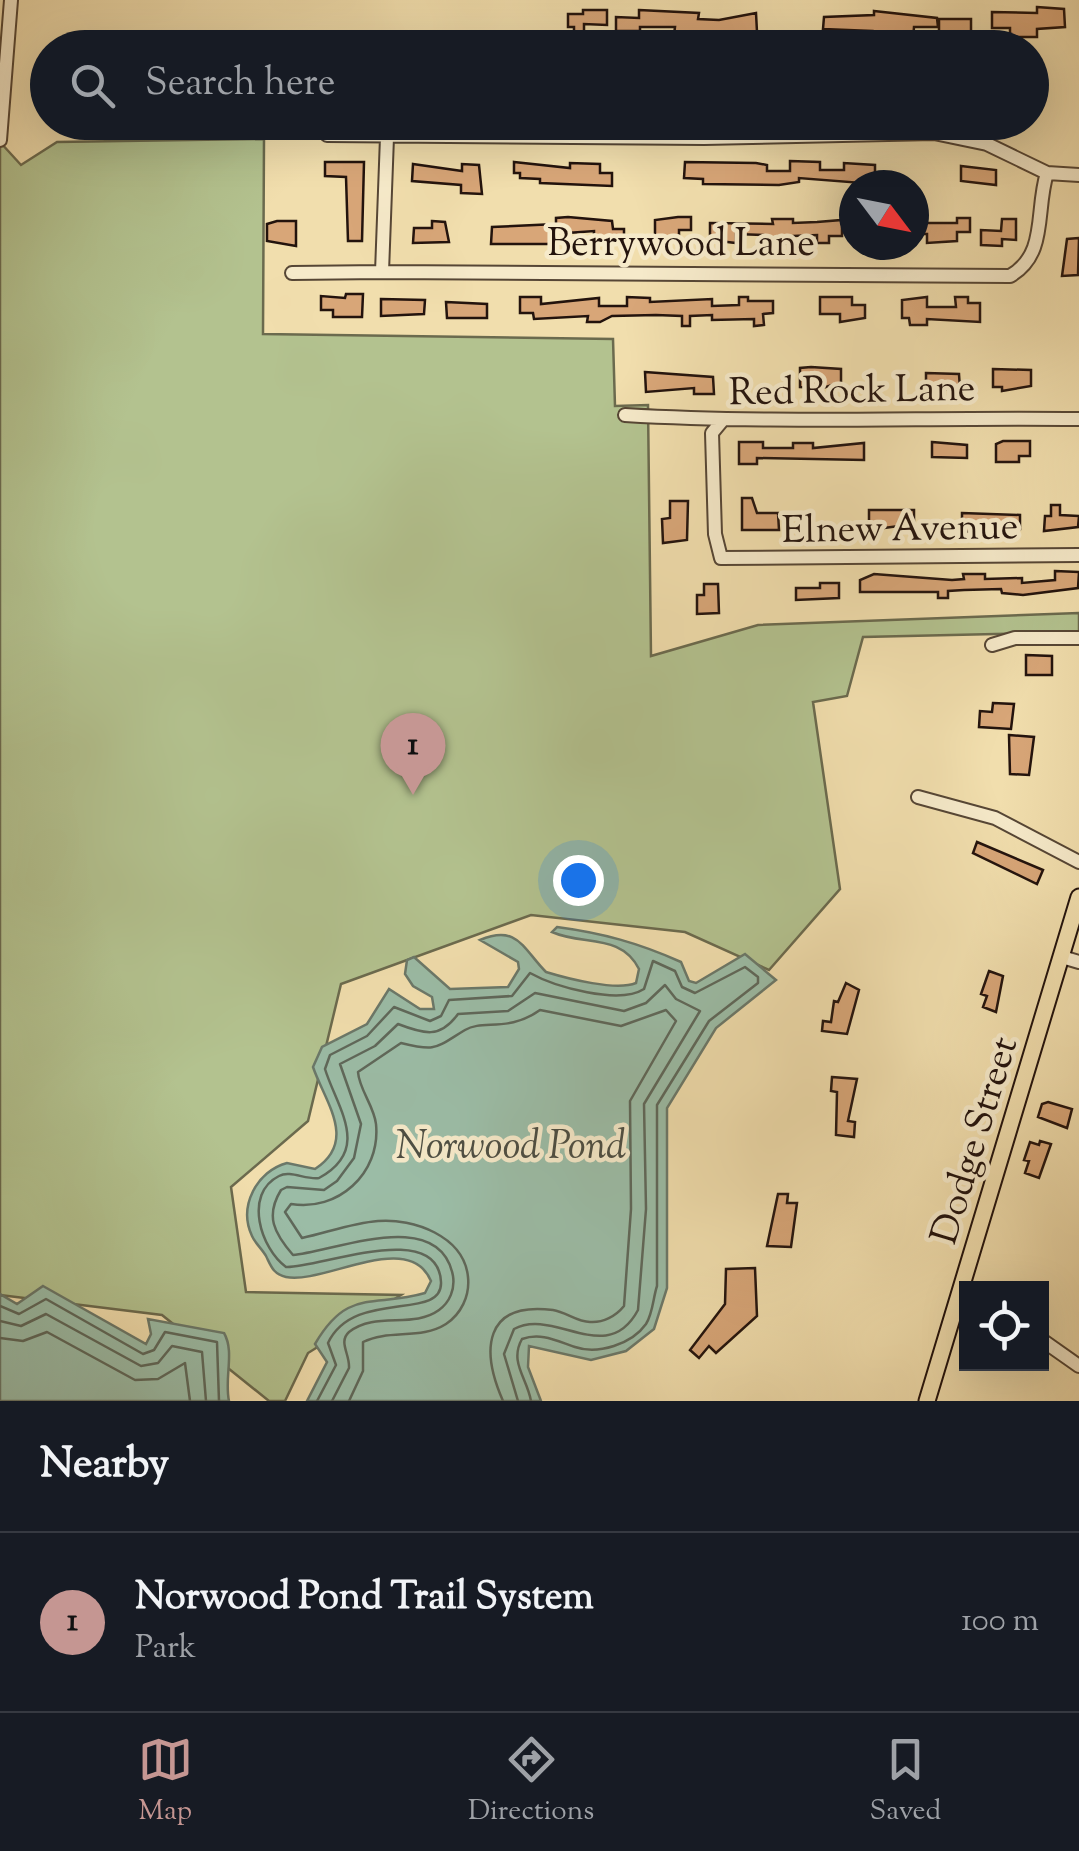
<!DOCTYPE html>
<style>
:root{--surface:#171b24;--page:#242831;--text:#f1f3f6;--muted:#9ea1a6;--line:#363941;--accent:#c59692}
body{margin:0;font-family:"Sorts Mill Goudy",serif;background:var(--page);color:var(--text)}
.controls{position:absolute;right:30px;bottom:30px;display:grid;overflow:hidden;border-radius:0px;box-shadow:0 10px 40px #0002}
.controls button{width:90px;height:90px;display:grid;place-items:center;padding:0;border:0;border-bottom:2px solid var(--line);background:var(--surface);color:var(--text);font:50px sans-serif}
.compass{position:absolute;left:839px;top:170px;width:90px;height:90px;border-radius:50%;background:var(--surface);box-shadow:0 10px 40px #0002;rotate:122deg}
.you{position:absolute;left:578px;top:880px;width:35px;height:35px;margin:-25px;border:8px solid #fff;border-radius:50%;background:#1a73e8;box-shadow:0 0 0 15px #1a73e833}
.badge{display:grid;place-items:center;width:65px;height:65px;border-radius:50%;background:var(--accent);color:#111;font-size:32px;font-weight:700}
.pin{position:absolute;translate:-50% -82px;filter:drop-shadow(0 2px 5px #0008)}
.pin::after{content:'';position:absolute;top:52px;width:35px;height:30px;background:inherit;clip-path:polygon(0 0,100% 0,50% 100%)}
.list{margin:0;padding:0;list-style:none}
h2{display:flex;justify-content:space-between;align-items:center;height:130px;margin:0;padding:0 40px;font-size:42px}
h2 small{font-size:32px;font-weight:400;color:var(--muted)}
.list li{display:grid;grid-template-columns:65px 1fr auto;gap:30px;align-items:center;box-sizing:border-box;height:180px;padding:0 40px;border-top:2px solid var(--line)}
.list b{display:block;font-size:38px;white-space:nowrap}
.list p{margin:0;font-size:32px;white-space:nowrap;color:var(--muted)}
.list em{font-size:32px;font-style:normal;color:var(--muted)}
.icon{flex:none;width:55px;height:55px;fill:none;stroke:currentColor;stroke-width:2;stroke-linecap:round;stroke-linejoin:round}
.map{position:relative;flex:none;width:1079px;height:1401px;overflow:hidden}
.search{position:absolute;background:var(--surface);box-shadow:0 10px 40px #0002;left:30px;right:30px;top:30px;height:110px;display:flex;align-items:center;gap:25px;box-sizing:border-box;padding:0 35px;border-radius:55px;color:var(--muted);font-size:38px}
.sheet{height:310px;background:var(--surface)}
nav{display:flex;justify-content:space-around;align-items:center;box-sizing:border-box;height:140px;border-top:2px solid var(--line);background:var(--surface);font-size:28px;color:var(--muted)}
nav a{display:grid;justify-items:center;gap:5px}
nav .on{color:var(--accent)}
.map>svg:first-child{display:block}
</style>
<div class="map">
<svg width="1079" height="1401" viewBox="0 0 1079 1401">
<rect width="100%" height="100%" fill="#f1dead"/>
<filter id="stains"><feTurbulence type="fractalNoise" baseFrequency=".002" numOctaves="4"/><feColorMatrix values="0 0 0 0 .2 0 0 0 0 .09 0 0 0 0 .02 0 0 0 .5 -.17"/></filter>
<radialGradient id="worn" r=".72"><stop offset=".6" stop-color="#630" stop-opacity="0"/><stop offset="1" stop-color="#630" stop-opacity=".3"/></radialGradient>
<path fill="#b3c28f" stroke="#6b6a4e" stroke-width="2.5" d="M 264,139 L 263,334 L 613,339 L 615,406 L 648,405 L 651,656 L 758,625 L 1079,613 L 1079,632 L 863,637 L 847,696 L 813,702 L 840,889 L 769,970 L 685,932 L 531,915 L 341,984 L 308,1121 L 231,1187 L 246,1292 L 401,1295 L 308,1353 L 285,1401 L 269,1401 L 162,1315 L 0,1295 L 0,142 L 21,165 L 57,142 Z"/>
<path fill="#9bbca6" stroke="#6b7869" stroke-width="2.5" d="M 557,927 C 602,933 639,943 681,962 L 689,981 L 696,983 L 745,954 L 776,980 L 716,1028 L 667,1108 L 667,1288 L 654,1329 L 626,1351 L 591,1360 L 529,1346 L 528,1367 L 541,1401 L 307,1401 L 327,1362 L 315,1344 C 348,1287 374,1308 425,1293 L 431,1281 C 409,1229 323,1285 286,1277 C 273,1274 271,1266 266,1256 C 262,1249 255,1243 252,1236 C 238,1206 257,1171 287,1163 L 315,1169 C 358,1141 325,1102 313,1067 L 322,1047 L 367,1024 L 389,989 L 420,1009 L 434,1009 L 432,997 L 413,986 L 405,974 L 407,960 L 414,957 L 450,989 L 508,987 L 519,969 L 518,962 L 480,940 C 518,924 523,949 546,972 C 569,979 616,991 636,983 L 639,969 C 621,933 583,946 552,932 Z
M 43,1286 L 146,1344 L 151,1334 L 148,1319 L 224,1333 C 235,1352 224,1378 229,1401 L 0,1401 L 0,1294 L 17,1304 Z"/>
<g fill="none" stroke-linecap="round" stroke-linejoin="round">
<path stroke="#5f685a" stroke-width="2.5" d="M 0,1306 L 19,1314 L 46,1299 L 143,1354 L 154,1350 L 165,1332 L 217,1342 L 219,1401
M 0,1321 L 21,1326 L 46,1314 L 141,1366 L 158,1363 L 172,1346 L 202,1352 L 206,1401
M 0,1338 L 23,1341 L 47,1332 L 135,1380 L 158,1379 L 185,1363 L 190,1401
M 317,1401 L 336,1365 L 328,1343 C 354,1288 443,1322 441,1282 C 438,1218 317,1269 286,1267 C 261,1249 243,1194 279,1176 C 290,1170 306,1180 319,1178 C 372,1149 337,1108 325,1069 L 330,1055 L 367,1036 L 394,1007 L 430,1021 L 441,1016 L 449,1000 L 512,996 L 530,973 C 555,987 619,1005 644,989 L 653,961 L 675,971 L 682,987 L 695,993 L 745,967 L 758,977 L 758,983 L 709,1021 L 657,1105 L 657,1286 C 653,1298 653,1313 646,1324 C 632,1344 598,1355 575,1347 C 557,1341 541,1332 522,1339 C 509,1362 527,1378 531,1401
M 332,1401 L 349,1368 C 350,1354 338,1342 349,1332 C 376,1311 413,1329 439,1310 C 450,1302 455,1289 453,1276 C 440,1205 333,1252 293,1255 C 274,1233 265,1216 281,1190 L 287,1187 L 324,1190 L 337,1181 L 354,1158 L 361,1124 L 340,1064 L 375,1046 L 398,1024 C 424,1034 440,1039 458,1014 L 508,1011 L 535,993 L 624,1011 L 646,1003 L 665,985 L 676,999 L 700,1011 L 644,1104 L 646,1209 L 638,1310 C 607,1368 554,1307 514,1329 L 504,1354 L 518,1401
M 349,1401 L 363,1371 L 363,1342 C 389,1329 421,1340 446,1324 C 461,1314 470,1296 468,1277 C 464,1236 413,1218 378,1221 C 352,1223 326,1233 302,1238 L 285,1212 L 291,1204 C 337,1212 381,1174 376,1124 C 374,1106 359,1089 358,1072 L 401,1043 C 437,1052 435,1048 465,1030 C 483,1019 508,1033 540,1010 L 621,1026 L 666,1010 L 676,1021 L 630,1101 L 631,1209 L 624,1306 C 616,1316 603,1323 590,1322 C 577,1322 566,1312 553,1310 C 483,1301 481,1351 503,1401"/>
</g>
<path fill="#d8a678" stroke="#23130d" stroke-width="2.5" d="M 1037,7 L 1064,9 L 1065,27 L 1037,29 L 1037,37 L 1010,37 L 1010,28 L 992,28 L 992,12 L 1037,13 Z
M 583,10 L 607,10 L 607,25 L 584,24 L 584,36 L 574,36 L 574,27 L 568,27 L 568,14 L 583,14 Z
M 639,10 L 699,13 L 698,19 L 719,20 L 756,13 L 757,32 L 674,35 L 675,27 L 640,27 L 640,31 L 616,31 L 616,17 L 639,18 Z
M 874,11 L 937,18 L 938,27 L 914,27 L 913,40 L 873,31 L 823,29 L 824,17 L 874,15 Z
M 939,19 L 971,19 L 971,33 L 957,33 L 957,44 L 947,43 L 947,37 L 939,37 Z
M 790,161 L 820,162 L 820,170 L 844,170 L 844,163 L 875,165 L 875,174 L 887,174 L 887,185 L 799,178 L 799,182 L 779,185 L 703,184 L 703,179 L 684,178 L 685,162 L 756,163 L 767,165 L 767,171 L 790,171 Z
M 325,162 L 364,162 L 362,241 L 348,241 L 346,177 L 325,176 Z
M 514,162 L 570,168 L 570,163 L 600,164 L 600,173 L 612,173 L 612,186 L 540,183 L 540,179 L 520,178 L 520,173 L 514,173 Z
M 413,164 L 462,171 L 462,164 L 479,165 L 482,194 L 461,193 L 461,185 L 412,181 Z
M 961,166 L 996,170 L 996,185 L 961,181 Z
M 842,215 L 854,215 L 854,228 L 842,228 L 842,236 L 829,236 L 829,243 L 817,243 L 817,235 L 793,236 L 785,244 L 763,243 L 763,235 L 736,234 L 736,243 L 710,240 L 710,223 L 773,224 L 772,219 L 793,219 L 793,223 L 817,222 L 841,220 Z
M 568,217 L 612,221 L 613,229 L 624,229 L 624,240 L 594,243 L 594,231 L 568,233 L 569,241 L 547,244 L 491,244 L 492,227 L 556,224 L 556,218 Z
M 678,217 L 691,217 L 691,230 L 679,230 L 679,237 L 667,237 L 667,243 L 655,243 L 655,220 Z
M 957,218 L 970,218 L 970,232 L 957,232 L 957,241 L 927,243 L 927,234 L 914,234 L 914,223 L 957,223 Z
M 1002,219 L 1016,219 L 1016,240 L 1002,239 L 1002,246 L 981,245 L 981,230 L 1001,231 Z
M 277,221 L 296,221 L 296,246 L 267,241 L 267,224 Z
M 432,221 L 445,222 L 449,242 L 413,243 L 414,228 L 432,228 Z
M 1079,238 L 1078,275 L 1062,276 L 1067,239 Z
M 346,294 L 363,294 L 362,317 L 333,317 L 333,310 L 321,310 L 321,296 L 345,298 Z
M 520,297 L 541,297 L 541,304 L 599,298 L 599,306 L 627,306 L 627,297 L 650,298 L 650,302 L 712,299 L 712,306 L 739,305 L 739,297 L 748,297 L 748,301 L 773,301 L 773,313 L 763,314 L 764,325 L 754,326 L 754,319 L 712,320 L 712,315 L 690,316 L 690,326 L 682,326 L 682,316 L 656,315 L 612,316 L 600,322 L 587,322 L 588,316 L 534,319 L 533,313 L 520,313 Z
M 820,297 L 852,297 L 852,305 L 865,305 L 865,318 L 840,322 L 840,314 L 820,314 Z
M 927,297 L 927,307 L 956,307 L 955,297 L 968,297 L 968,303 L 980,303 L 980,322 L 927,319 L 927,325 L 910,325 L 909,318 L 902,318 L 902,300 Z
M 381,299 L 425,300 L 424,314 L 381,316 Z
M 446,302 L 487,304 L 487,318 L 447,318 Z
M 811,367 L 841,369 L 841,382 L 823,388 L 800,387 L 800,368 Z
M 993,369 L 1031,370 L 1031,386 L 1002,391 L 1002,387 L 993,387 Z
M 645,372 L 713,377 L 714,394 L 694,394 L 694,388 L 646,392 Z
M 926,373 L 959,374 L 960,390 L 926,388 Z
M 1003,441 L 1030,441 L 1030,456 L 1019,456 L 1019,462 L 996,462 L 996,444 Z
M 739,442 L 763,442 L 763,448 L 793,448 L 793,443 L 813,443 L 813,448 L 864,443 L 864,460 L 757,458 L 757,464 L 739,464 Z
M 932,442 L 967,445 L 967,458 L 932,457 Z
M 742,498 L 752,498 L 757,513 L 778,513 L 779,530 L 742,530 Z
M 670,501 L 688,501 L 687,540 L 663,543 L 662,519 L 670,518 Z
M 1051,505 L 1060,505 L 1060,515 L 1079,516 L 1078,527 L 1044,531 L 1045,516 L 1051,516 Z
M 869,510 L 914,510 L 914,524 L 869,530 Z
M 962,513 L 1020,515 L 1020,529 L 962,532 Z
M 1055,571 L 1079,572 L 1078,588 L 1023,595 L 1002,593 L 1001,589 L 964,590 L 948,591 L 948,598 L 938,598 L 938,592 L 860,592 L 860,580 L 874,574 L 952,580 L 964,579 L 963,574 L 985,574 L 985,579 L 1022,578 L 1022,583 L 1055,580 Z
M 820,583 L 839,583 L 839,598 L 796,600 L 796,588 L 820,588 Z
M 704,584 L 718,584 L 719,613 L 697,614 L 697,595 L 704,595 Z
M 1026,655 L 1052,656 L 1052,675 L 1026,675 Z
M 993,703 L 1014,704 L 1011,729 L 979,727 L 980,711 L 992,712 Z
M 1009,735 L 1034,737 L 1029,775 L 1010,774 Z
M 977,842 L 1043,870 L 1037,884 L 973,853 Z
M 989,971 L 1003,976 L 996,1012 L 983,1007 L 987,996 L 981,994 Z
M 846,983 L 859,990 L 847,1034 L 822,1031 L 823,1021 L 831,1022 L 834,1001 L 838,1002 Z
M 832,1077 L 857,1079 L 848,1121 L 855,1122 L 854,1137 L 836,1135 L 837,1092 L 831,1091 Z
M 1048,1102 L 1072,1109 L 1067,1128 L 1038,1117 L 1042,1104 Z
M 1040,1141 L 1051,1144 L 1039,1178 L 1025,1173 L 1029,1161 L 1024,1160 L 1030,1142 L 1039,1145 Z
M 778,1194 L 788,1194 L 787,1203 L 797,1203 L 791,1247 L 767,1246 Z
M 755,1268 L 757,1316 L 716,1353 L 709,1346 L 699,1358 L 690,1350 L 725,1304 L 726,1269 Z"/>
<g fill="none" stroke-linecap="round" stroke-linejoin="round">
<defs>
<path id="minor" d="M 327,135 L 704,138 L 934,133 L 987,144 L 1047,173
M 387,137 L 382,272 L 1010,276 C 1048,254 1035,211 1047,173 L 1079,175
M 0,140 L 11,0
M 292,273 L 382,272
M 625,415 C 776,424 928,417 1079,419
M 722,421 L 712,433 L 715,534 L 721,558 L 1079,555
M 992,645 L 1015,638 L 1079,638
M 918,797 L 995,818 L 1079,862
M 1062,957 L 1079,962
M 1042,1340 L 1079,1366"/>
<path id="major" d="M 927,1401 L 1079,897"/>
</defs>
<use href="#minor" stroke="#564635" stroke-width="16"/>
<use href="#major" stroke="#23130d" stroke-width="19"/>
<use href="#minor" stroke="#f6eaca" stroke-width="12"/>
<use href="#major" stroke="#f1dead" stroke-width="15"/>
</g>
<g text-anchor="middle" stroke-width="9" stroke-linejoin="round" paint-order="stroke">
<g font-size="38" fill="#23130d" stroke="#f6eaca">
<text x="681" y="255">Berrywood Lane</text>
<text transform="translate(852 389) rotate(-1)" y="13">Red Rock Lane</text>
<text transform="translate(900 527) rotate(-1)" y="13">Elnew Avenue</text>
<text transform="translate(973 1140) rotate(-73)" y="13">Dodge Street</text>
</g>
<g font-size="40" font-style="italic" fill="#4d4e43" stroke="#f6eaca">
<text x="511" y="1158">Norwood Pond</text>
</g>
</g>
<rect width="100%" height="100%" filter="url(#stains)"/>
<rect width="100%" height="100%" fill="url(#worn)"/>
</svg>
<div class="controls">
<button><svg class="icon" aria-label="locate" viewBox="0 0 24 24"><circle cx="12" cy="12" r="6"/><path d="M12 2v4M12 18v4M2 12h4M18 12h4"/></svg></button>
</div>
<svg class="compass" viewBox="-18 -18 36 36"><path d="M0-13l5 13h-10z" fill="#e53935"/><path d="M0 13l5-13h-10z" fill="#9ea1a6"/></svg>
<div class="you"></div>
<div class="pin badge" style="left:413px;top:795px">1</div>
<div class="search"><svg class="icon" aria-label="search" viewBox="0 0 24 24"><circle cx="10" cy="10" r="6"/><path d="M15 15l6 6"/></svg>Search here</div>
</div>
<section class="sheet">
<h2>Nearby<small></small></h2>
<ul class="list">
<li><span class="badge">1</span><div><b>Norwood Pond Trail System</b><p>Park</p></div><em>100 m</em></li>
</ul>
</section>
<nav>
<a class="on"><svg class="icon" aria-label="map" viewBox="0 0 24 24"><path d="M3 6l6-2 6 2 6-2v14l-6 2-6-2-6 2zM9 4v14M15 6v14"/></svg>Map</a>
<a><svg class="icon" aria-label="directions" viewBox="0 0 24 24"><path d="M12 3l9 9-9 9-9-9zM9 14v-3h6M13 9l2 2-2 2"/></svg>Directions</a>
<a><svg class="icon" aria-label="saved" viewBox="0 0 24 24"><path d="M7 4h10v16l-5-4-5 4z"/></svg>Saved</a>
</nav>
